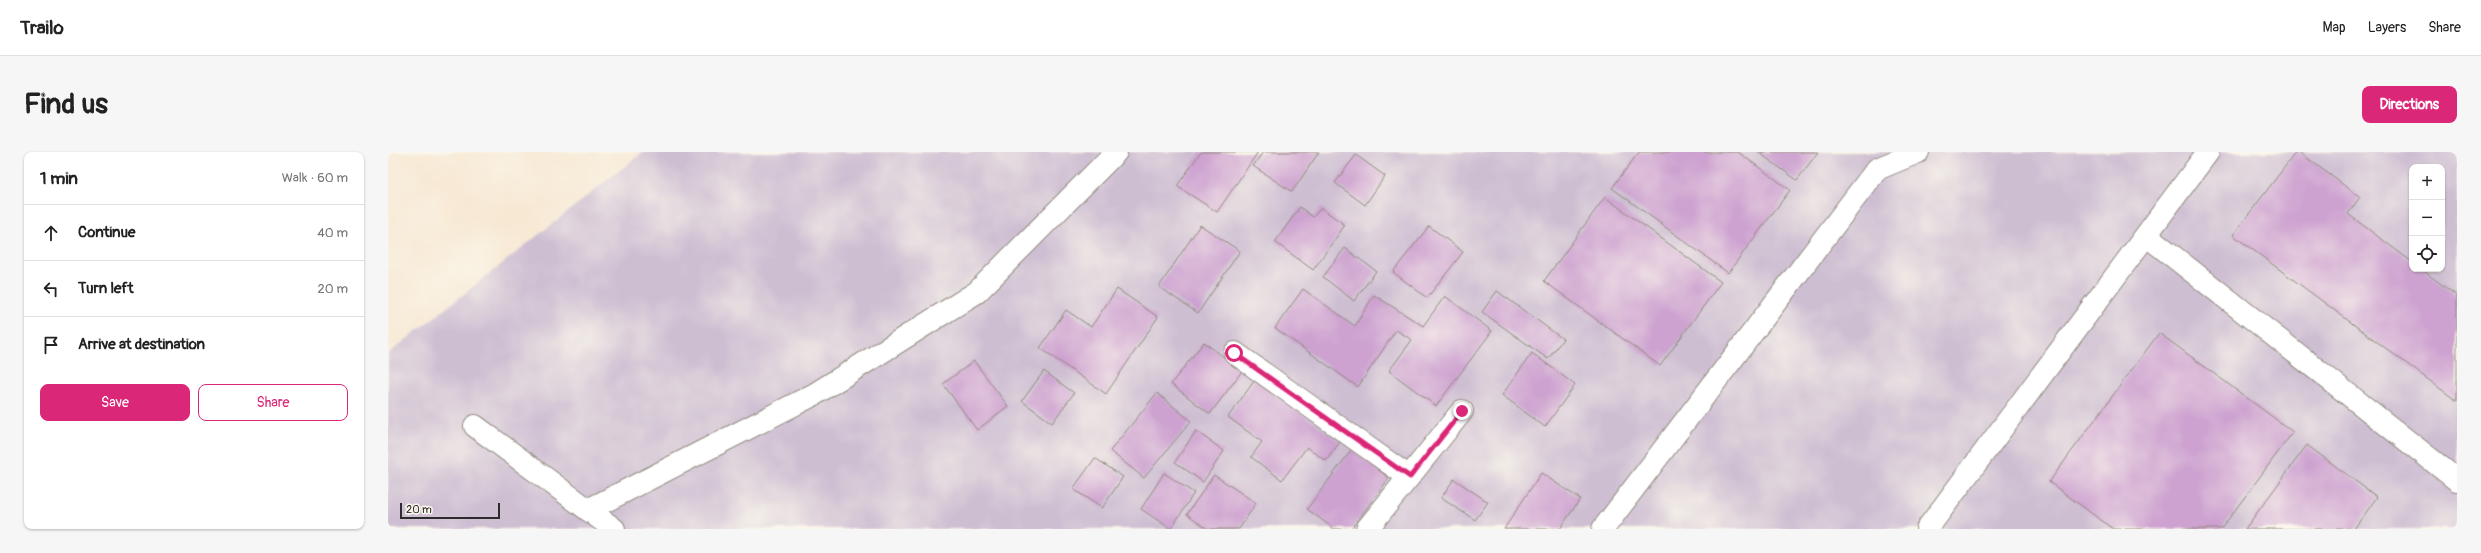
<!DOCTYPE html>
<meta charset="utf-8">
<style>
:root{--surface:#fff;--page:#f6f6f6;--text:#222;--muted:#767676;--line:#e0e0e0;--accent:#db2777}
body{margin:0;font-family:Pangolin,sans-serif;background:var(--page);color:var(--text)}
.controls{position:absolute;right:12px;top:12px;display:grid;overflow:hidden;border-radius:8px;box-shadow:0 1px 3px #0004}
.controls button{width:36px;height:36px;display:grid;place-items:center;padding:0;border:0;border-bottom:1px solid var(--line);background:var(--surface);color:var(--text);font:20px sans-serif}
.scale{position:absolute;left:12px;bottom:10px;width:100px;box-sizing:border-box;padding-left:4px;border:2px solid #2b2b2b;border-top:0;font-size:11px;line-height:14px;white-space:nowrap;color:#2b2b2b;-webkit-text-stroke:3px #fbf7ec;paint-order:stroke}
.stop{position:absolute;width:12px;height:12px;margin:-9px;border:3px solid #db2777;border-radius:50%;background:#fff}
.stop.end{background:#db2777;border-color:#fff;box-shadow:0 1px 4px #0008}
.list{margin:0;padding:0;list-style:none}
h2{display:flex;justify-content:space-between;align-items:center;height:52px;margin:0;padding:0 16px;font-size:17px}
h2 small{font-size:13px;font-weight:400;color:var(--muted)}
.list li{display:grid;grid-template-columns:26px 1fr auto;gap:12px;align-items:center;box-sizing:border-box;height:56px;padding:0 16px;border-top:1px solid var(--line)}
.list b{display:block;font-size:15px;white-space:nowrap}
.list em{font-size:13px;font-style:normal;color:var(--muted)}
.actions{display:flex;gap:8px;padding:12px 16px}
.actions a{flex:1;padding:9px 0;border:1px solid var(--accent);border-radius:8px;text-align:center;font-size:14px;color:var(--accent)}
.actions .main{background:var(--accent);color:#fff}
.icon{flex:none;width:22px;height:22px;fill:none;stroke:currentColor;stroke-width:2;stroke-linecap:round;stroke-linejoin:round}
.map{position:relative;flex:none;width:2069px;height:377px;overflow:hidden;border-radius:8px}
header{display:flex;align-items:center;gap:24px;box-sizing:border-box;height:56px;padding:0 20px;background:var(--surface);border-bottom:1px solid var(--line)}
header strong{font-size:19px}
nav{display:flex;gap:22px;margin-inline-start:auto;font-size:14px}
.intro{display:flex;align-items:center;justify-content:space-between;box-sizing:border-box;height:96px;padding:0 24px}
h1{margin:0;font-size:28px}
.button{padding:10px 18px;border-radius:8px;background:var(--accent);color:#fff;font-size:14px;font-weight:700}
main{display:flex;gap:24px;padding:0 24px}
aside{flex:1;background:var(--surface);border-radius:8px;box-shadow:0 1px 3px #0004}
.map>svg:first-child{display:block}
</style>
<header>
<strong>Trailo</strong>
<nav><a>Map</a><a>Layers</a><a>Share</a></nav>
</header>
<div class="intro"><h1>Find us</h1><a class="button">Directions</a></div>
<main>
<aside>
<h2>1 min<small>Walk · 60 m</small></h2>
<ul class="list">
<li><svg class="icon" aria-label="ahead" viewBox="0 0 24 24"><path d="M12 20V5M6 11l6-6 6 6"/></svg><div><b>Continue</b></div><em>40 m</em></li>
<li><svg class="icon" aria-label="left" viewBox="0 0 24 24"><path d="M17 20v-9H6M10 6l-5 5 5 5"/></svg><div><b>Turn left</b></div><em>20 m</em></li>
<li><svg class="icon" aria-label="arrive" viewBox="0 0 24 24"><path d="M6 21V4h12l-3 4 3 4H6"/></svg><div><b>Arrive at destination</b></div></li>
</ul>
<div class="actions"><a class="main">Save</a><a>Share</a></div>
</aside>
<div class="map">
<svg width="2069" height="377" viewBox="0 0 2069 377">
<rect width="100%" height="100%" fill="#fbf7ec"/>
<filter id="ink" filterUnits="userSpaceOnUse"><feTurbulence type="fractalNoise" baseFrequency=".025" numOctaves="2"/><feDisplacementMap in="SourceGraphic" scale="8" xChannelSelector="R" yChannelSelector="G"/><feConvolveMatrix kernelMatrix="1 2 1 2 8 2 1 2 1" color-interpolation-filters="sRGB"/></filter>
<filter id="wash" filterUnits="userSpaceOnUse"><feTurbulence type="fractalNoise" baseFrequency=".012" numOctaves="4" result="noise"/><feDisplacementMap in="SourceGraphic" scale="16" xChannelSelector="R" yChannelSelector="G"/><feGaussianBlur stdDeviation="0.9" result="paint"/><feColorMatrix in="noise" values="0 0 0 0 0 0 0 0 0 0 0 0 0 0 0 0 0 1.4 0 .05"/><feComposite in="paint" operator="in"/></filter>
<g filter="url(#wash)">
<rect width="100%" height="100%" fill="#f7e8d3"/>
<path fill="#cdbed2" fill-rule="evenodd" d="M 255,0 L 2069,0 L 2069,377 L 0,377 L 0,202 ZM 2024,15 L 2054,15 L 2054,117 L 2024,117 Z"/>
<g id="blocks">
<path fill="#cda2d0" d="M 813,0 L 870,0 L 829,60 L 789,34 Z
M 875,0 L 931,0 L 904,40 L 865,14 Z
M 1251,0 L 1350,0 L 1402,38 L 1340,121 L 1224,36 Z
M 1370,0 L 1430,0 L 1409,28 Z
M 1908,0 L 1911,0 L 1972,45 L 1960,62 L 2024,110 L 2024,117 L 2033,117 L 2069,144 L 2069,249 L 1845,83 Z
M 968,3 L 997,24 L 977,53 L 947,31 Z
M 1217,45 L 1333,130 L 1272,214 L 1156,129 Z
M 912,55 L 925,65 L 933,56 L 957,73 L 925,118 L 887,90 Z
M 812,73 L 852,99 L 810,161 L 771,135 Z
M 1041,74 L 1075,100 L 1039,146 L 1005,120 Z
M 957,96 L 988,119 L 966,149 L 935,125 Z
M 729,137 L 770,165 L 718,242 L 652,196 L 678,158 L 703,175 Z
M 915,137 L 967,174 L 986,143 L 1035,174 L 1057,144 L 1104,179 L 1048,254 L 1001,219 L 1024,188 L 1008,178 L 970,235 L 887,176 Z
M 1109,139 L 1175,187 L 1160,207 L 1094,160 Z
M 1771,181 L 1905,280 L 1833,377 L 1725,377 L 1661,330 Z
M 816,190 L 854,219 L 822,262 L 783,232 Z
M 1144,201 L 1187,233 L 1157,275 L 1114,243 Z
M 586,209 L 620,254 L 589,278 L 555,232 Z
M 656,219 L 686,241 L 664,271 L 634,249 Z
M 867,228 L 952,290 L 938,309 L 919,295 L 894,328 L 863,305 L 874,290 L 840,265 Z
M 769,241 L 803,269 L 756,326 L 722,299 Z
M 808,279 L 836,299 L 815,330 L 787,310 Z
M 1919,293 L 1989,345 L 1966,377 L 1857,377 Z
M 964,297 L 1001,326 L 963,377 L 946,377 L 919,357 Z
M 707,306 L 735,325 L 714,356 L 685,337 Z
M 776,321 L 806,341 L 783,377 L 753,357 Z
M 1153,321 L 1192,347 L 1172,377 L 1116,377 Z
M 826,323 L 868,351 L 851,377 L 820,377 L 799,362 Z
M 1066,327 L 1100,350 L 1087,368 L 1053,346 Z"/>
</g>
</g>
<g filter="url(#ink)">
<use href="#blocks" fill-opacity="0" stroke="#918a7f" stroke-width="1"/>
<g fill="none" stroke-linecap="round" stroke-linejoin="round">
<defs>
<path id="minor" d="M 1758,83 L 2069,328
M 847,201 L 1021,325
M 87,274 L 226,377
M 200,358 L 427,242 L 589,140 L 728,0
M 979,377 L 1074,259
M 1215,377 L 1489,17 L 1530,0
M 1539,377 L 1820,0"/>
</defs>
<use href="#minor" stroke="#918a7f" stroke-width="24"/>
<use href="#minor" stroke="#fff" stroke-width="22"/>
</g>
</g>
<g fill="none" stroke-linecap="round" stroke-linejoin="round" filter="url(#ink)">
<path stroke="#db2777" stroke-width="5" d="M 846,201 L 1022,325 L 1074,259"/>
</g>
</svg>
<div class="controls">
<button>+</button>
<button>−</button>
<button><svg class="icon" aria-label="locate" viewBox="0 0 24 24"><circle cx="12" cy="12" r="6"/><path d="M12 2v4M12 18v4M2 12h4M18 12h4"/></svg></button>
</div>
<div class="scale">20 m</div>
<div class="stop" style="left:846px;top:201px"></div>
<div class="stop end" style="left:1074px;top:259px"></div>
</div>
</main>
